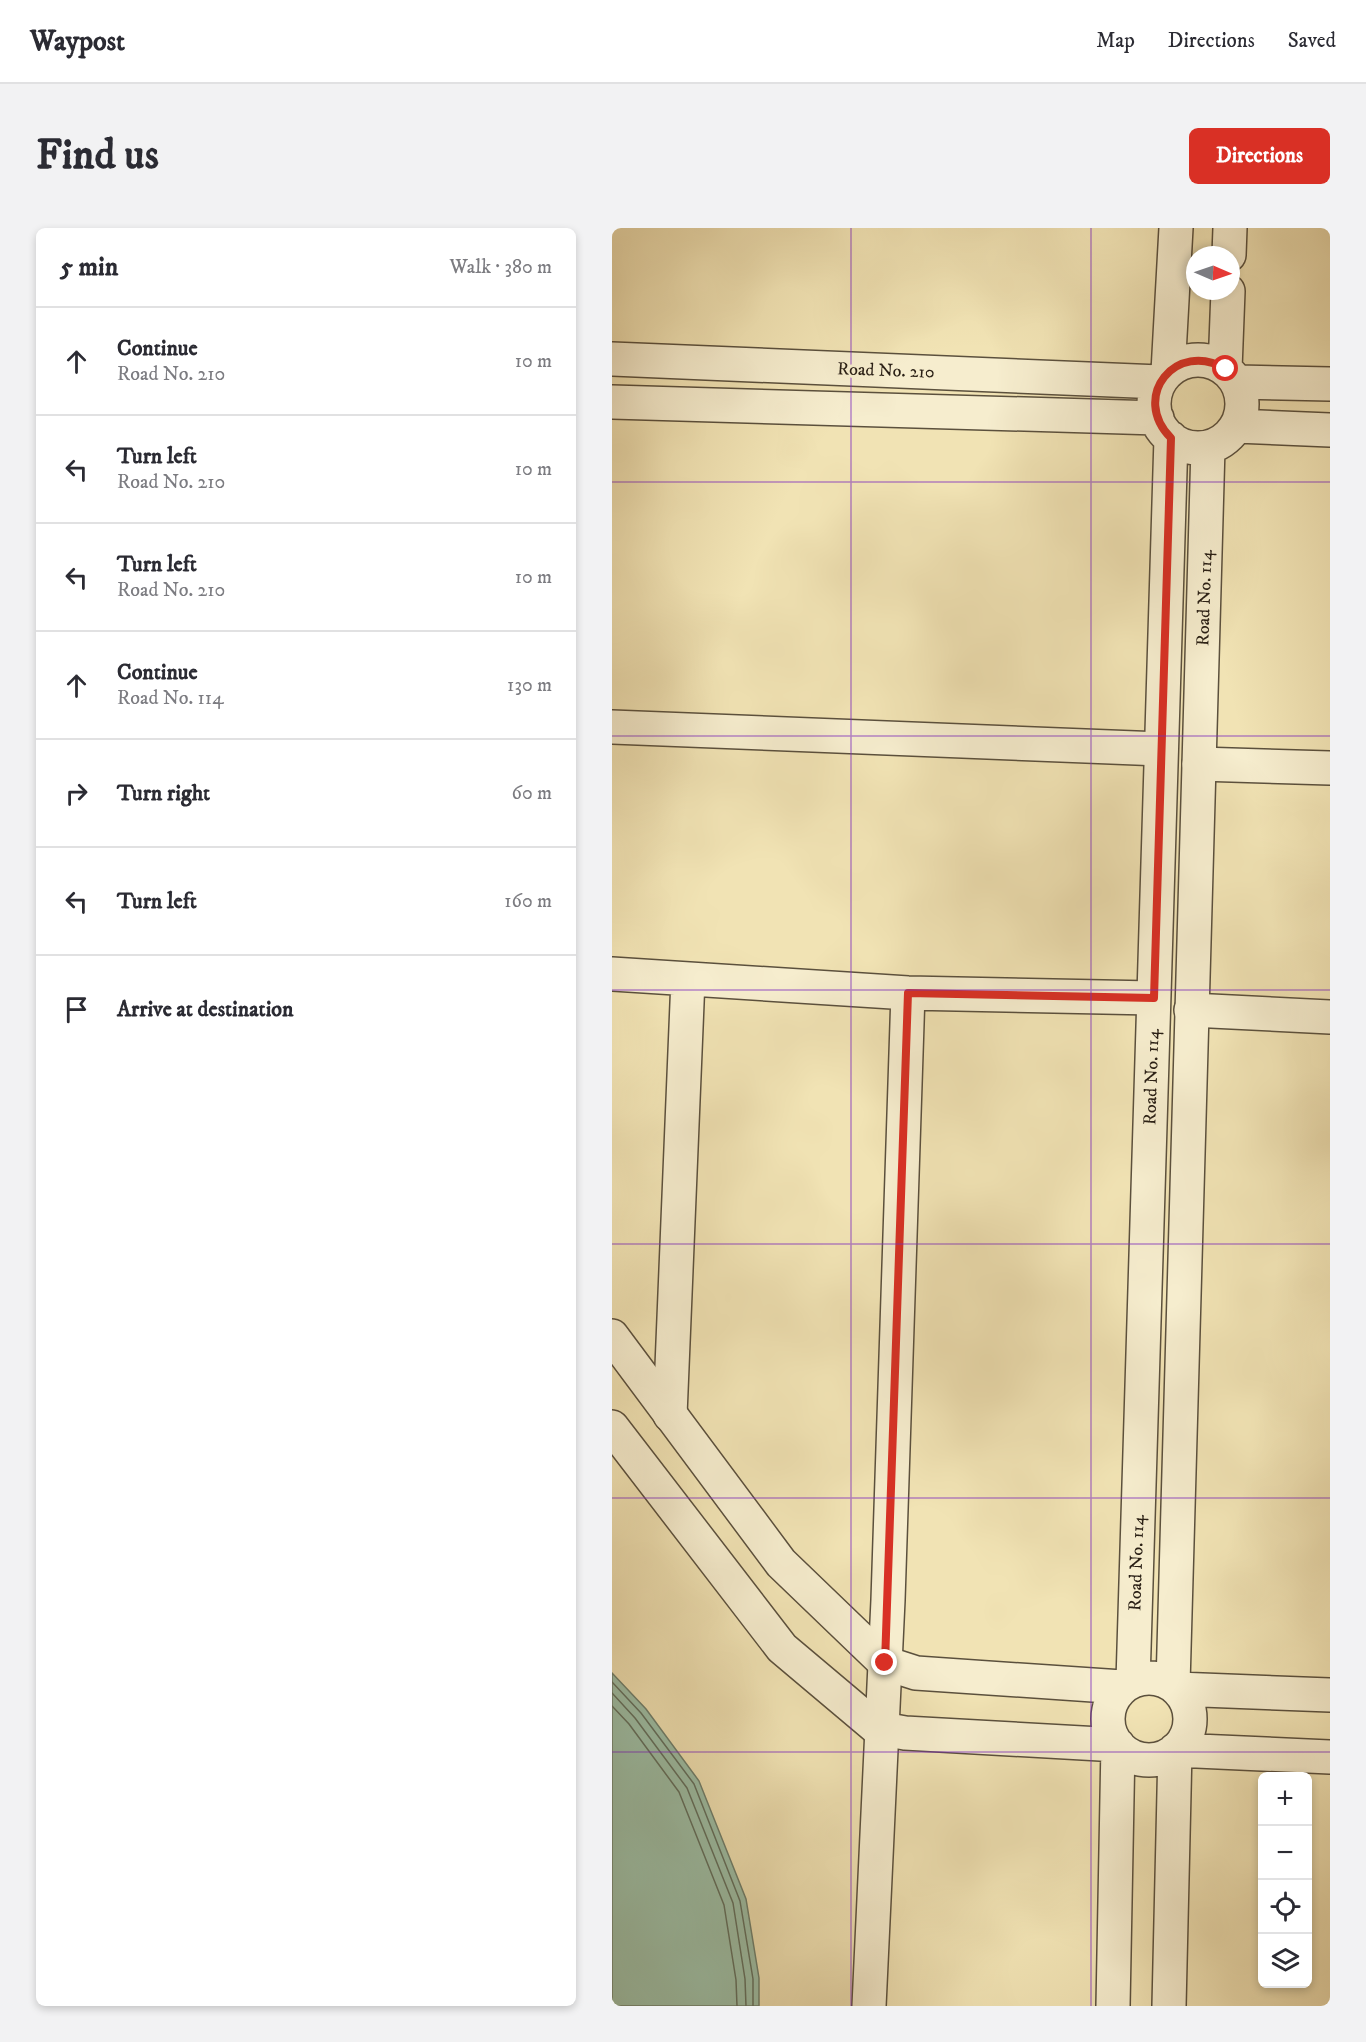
<!DOCTYPE html>
<meta charset="utf-8">
<style>
:root{--surface:#fff;--page:#f2f2f3;--text:#2b2b33;--muted:#7c7c81;--line:#e1e1e2;--accent:#d93025}
body{margin:0;font-family:"IM FELL DW Pica",serif;background:var(--page);color:var(--text)}
.controls{position:absolute;right:18px;bottom:18px;display:grid;overflow:hidden;border-radius:9px;box-shadow:0 3px 9px #0003}
.controls button{width:54px;height:54px;display:grid;place-items:center;padding:0;border:0;border-bottom:2px solid var(--line);background:var(--surface);color:var(--text);font:30px sans-serif}
.compass{position:absolute;left:574px;top:18px;width:54px;height:54px;border-radius:50%;background:var(--surface);box-shadow:0 3px 9px #0003;rotate:92deg}
.stop{position:absolute;width:18px;height:18px;margin:-14px;border:4px solid #d93025;border-radius:50%;background:#fff}
.stop.end{background:#d93025;border-color:#fff;box-shadow:0 2px 6px #0008}
.list{margin:0;padding:0;list-style:none}
h2{display:flex;justify-content:space-between;align-items:center;height:78px;margin:0;padding:0 24px;font-size:26px}
h2 small{font-size:20px;font-weight:400;color:var(--muted)}
.list li{display:grid;grid-template-columns:39px 1fr auto;gap:18px;align-items:center;box-sizing:border-box;height:108px;padding:0 24px;border-top:2px solid var(--line)}
.list b{display:block;font-size:22px;white-space:nowrap}
.list p{margin:0;font-size:20px;white-space:nowrap;color:var(--muted)}
.list em{font-size:20px;font-style:normal;color:var(--muted)}
.icon{flex:none;width:33px;height:33px;fill:none;stroke:currentColor;stroke-width:2;stroke-linecap:round;stroke-linejoin:round}
.map{position:relative;flex:none;width:718px;height:1778px;overflow:hidden;border-radius:9px}
header{display:flex;align-items:center;gap:36px;box-sizing:border-box;height:84px;padding:0 30px;background:var(--surface);border-bottom:2px solid var(--line)}
header strong{font-size:28px}
nav{display:flex;gap:33px;margin-inline-start:auto;font-size:21px}
.intro{display:flex;align-items:center;justify-content:space-between;box-sizing:border-box;height:144px;padding:0 36px}
h1{margin:0;font-size:42px}
.button{padding:15px 27px;border-radius:9px;background:var(--accent);color:#fff;font-size:21px;font-weight:700}
main{display:flex;gap:36px;padding:0 36px}
aside{flex:1;background:var(--surface);border-radius:9px;box-shadow:0 3px 9px #0003}
.map>svg:first-child{display:block}
</style>
<header>
<strong>Waypost</strong>
<nav><a>Map</a><a>Directions</a><a>Saved</a></nav>
</header>
<div class="intro"><h1>Find us</h1><a class="button">Directions</a></div>
<main>
<aside>
<h2>5 min<small>Walk · 380 m</small></h2>
<ul class="list">
<li><svg class="icon" aria-label="ahead" viewBox="0 0 24 24"><path d="M12 20V5M6 11l6-6 6 6"/></svg><div><b>Continue</b><p>Road No. 210</p></div><em>10 m</em></li>
<li><svg class="icon" aria-label="left" viewBox="0 0 24 24"><path d="M17 20v-9H6M10 6l-5 5 5 5"/></svg><div><b>Turn left</b><p>Road No. 210</p></div><em>10 m</em></li>
<li><svg class="icon" aria-label="left" viewBox="0 0 24 24"><path d="M17 20v-9H6M10 6l-5 5 5 5"/></svg><div><b>Turn left</b><p>Road No. 210</p></div><em>10 m</em></li>
<li><svg class="icon" aria-label="ahead" viewBox="0 0 24 24"><path d="M12 20V5M6 11l6-6 6 6"/></svg><div><b>Continue</b><p>Road No. 114</p></div><em>130 m</em></li>
<li><svg class="icon" aria-label="right" viewBox="0 0 24 24"><path d="M7 20v-9h11M14 6l5 5-5 5"/></svg><div><b>Turn right</b></div><em>60 m</em></li>
<li><svg class="icon" aria-label="left" viewBox="0 0 24 24"><path d="M17 20v-9H6M10 6l-5 5 5 5"/></svg><div><b>Turn left</b></div><em>160 m</em></li>
<li><svg class="icon" aria-label="arrive" viewBox="0 0 24 24"><path d="M6 21V4h12l-3 4 3 4H6"/></svg><div><b>Arrive at destination</b></div></li>
</ul>
</aside>
<div class="map">
<svg width="718" height="1778" viewBox="0 0 718 1778">
<rect width="100%" height="100%" fill="#f1e3b4"/>
<filter id="stains"><feTurbulence type="fractalNoise" baseFrequency=".00333" numOctaves="4"/><feColorMatrix values="0 0 0 0 .2 0 0 0 0 .09 0 0 0 0 .02 0 0 0 .5 -.17"/></filter>
<radialGradient id="worn" r=".72"><stop offset=".6" stop-color="#630" stop-opacity="0"/><stop offset="1" stop-color="#630" stop-opacity=".3"/></radialGradient>
<path fill="#9cbfa7" stroke="#6e7f6d" stroke-width="1.5" d="M 0,1445 L 34,1481 L 87,1553 L 134,1671 L 147,1750 L 147,1778 L 0,1778 Z"/>
<g fill="none" stroke-linecap="round" stroke-linejoin="round">
<path stroke="#626f5e" stroke-width="1.5" d="M 0,1454 L 29,1485 L 82,1556 L 128,1673 L 141,1751 L 141,1778
M 0,1465 L 23,1490 L 75,1560 L 121,1675 L 133,1751 L 134,1778
M 0,1478 L 17,1496 L 67,1564 L 112,1677 L 124,1752 L 125,1778"/>
<defs>
<path id="minor" d="M 0,499 L 549,521
M 587,536 L 718,540
M 0,746 L 296,765 L 541,770
M 579,782 L 718,789
M 58,1187 L 76,751
M 257,1778 L 276,1372 L 296,765"/>
<path id="tertiary" d="M 617,27 L 618,0
M 0,131 L 548,154
M542 176a44 44 0 1 1 88 0a44 44 0 1 1-88 0Z
M 613,141 L 616,63
M 556,144 L 564,0
M 625,154 L 718,156
M 0,174 L 545,190
M 624,198 L 718,202
M 0,1108 L 169,1335 L 273,1435 L 304,1445 L 510,1459
M 0,1199 L 170,1420 L 265,1500 L 293,1505 L 506,1517 L 501,1778
M496 1491a41 41 0 1 1 82 0a41 41 0 1 1-82 0Z
M 521,1453 L 559,210
M 561,1456 L 596,219
M 565,1461 L 718,1467
M 557,1778 L 563,1522 L 718,1529"/>
</defs>
<use href="#minor" stroke="#5b503d" stroke-width="36"/>
<use href="#tertiary" stroke="#5b503d" stroke-width="36"/>
<use href="#minor" stroke="#f6edce" stroke-width="33"/>
<use href="#tertiary" stroke="#f6edce" stroke-width="33"/>
</g>
<g fill="none" stroke-linecap="round" stroke-linejoin="round">
<path stroke="#d93025" stroke-width="8" d="M 273,1435 L 296,765 L 542,770 L 559,210 C 518,169 564,111 614,141"/>
</g>
<path fill="none" stroke="#7b2cbf" stroke-width="1.5" stroke-opacity="0.55" d="M 239,0 L 239,1778M 479,0 L 479,1778M 0,254 L 718,254M 0,508 L 718,508M 0,762 L 718,762M 0,1016 L 718,1016M 0,1270 L 718,1270M 0,1524 L 718,1524"/>
<g text-anchor="middle" stroke-width="6" stroke-linejoin="round" paint-order="stroke">
<g font-size="18" fill="#291f15" stroke="#f6edce">
<text transform="translate(274 142) rotate(2)" y="6">Road No. 210</text>
<text transform="translate(592 370) rotate(-88)" y="6">Road No. 114</text>
<text transform="translate(539 849) rotate(-88)" y="6">Road No. 114</text>
<text transform="translate(524 1335) rotate(-88)" y="6">Road No. 114</text>
</g>
</g>
<rect width="100%" height="100%" filter="url(#stains)"/>
<rect width="100%" height="100%" fill="url(#worn)"/>
</svg>
<div class="controls">
<button>+</button>
<button>−</button>
<button><svg class="icon" aria-label="locate" viewBox="0 0 24 24"><circle cx="12" cy="12" r="6"/><path d="M12 2v4M12 18v4M2 12h4M18 12h4"/></svg></button>
<button><svg class="icon" aria-label="layers" viewBox="0 0 24 24"><path d="M12 4l9 5-9 5-9-5zM3 14l9 5 9-5"/></svg></button>
</div>
<svg class="compass" viewBox="-18 -18 36 36"><path d="M0-13l5 13h-10z" fill="#e53935"/><path d="M0 13l5-13h-10z" fill="#7c7c81"/></svg>
<div class="stop" style="left:614px;top:141px"></div>
<div class="stop end" style="left:273px;top:1435px"></div>
</div>
</main>
